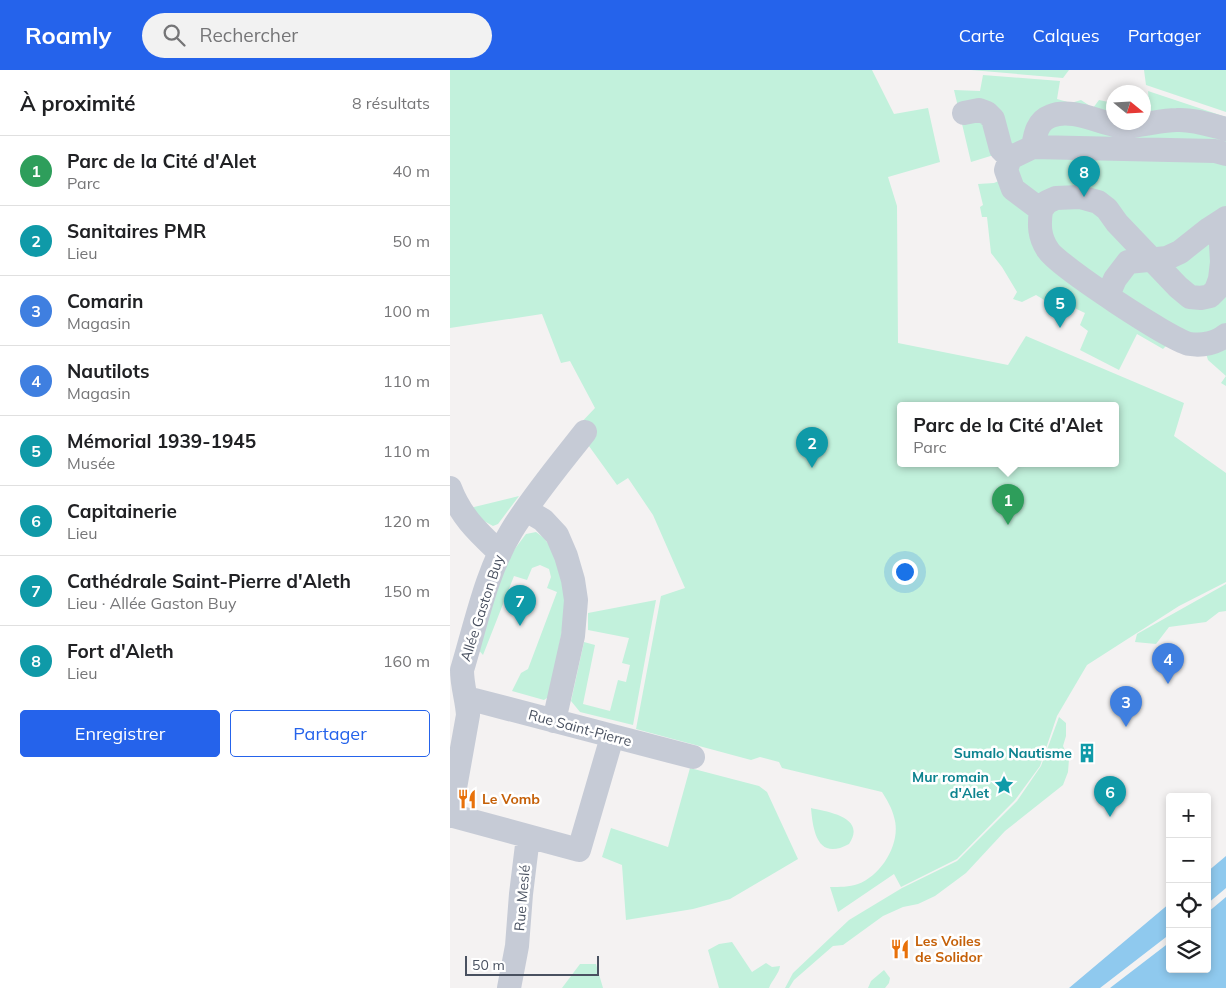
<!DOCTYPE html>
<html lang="fr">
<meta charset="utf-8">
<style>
:root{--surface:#fff;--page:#f2f2f2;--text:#202124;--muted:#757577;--line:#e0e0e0;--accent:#2563eb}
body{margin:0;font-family:Mulish,sans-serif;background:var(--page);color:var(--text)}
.controls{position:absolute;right:15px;bottom:15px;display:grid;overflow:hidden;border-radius:5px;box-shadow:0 2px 8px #0003}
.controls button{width:45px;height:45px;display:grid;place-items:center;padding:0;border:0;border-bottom:1px solid var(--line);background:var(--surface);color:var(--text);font:25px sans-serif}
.compass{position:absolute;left:656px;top:15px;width:45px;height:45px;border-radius:50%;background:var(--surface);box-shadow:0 2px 8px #0003;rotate:108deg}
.scale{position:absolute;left:15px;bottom:12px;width:134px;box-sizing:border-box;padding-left:5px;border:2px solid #495160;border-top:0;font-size:14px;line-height:18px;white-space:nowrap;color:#495160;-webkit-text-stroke:4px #fff;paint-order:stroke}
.you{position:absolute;left:454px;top:501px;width:18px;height:18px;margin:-12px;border:4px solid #fff;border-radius:50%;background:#1a73e8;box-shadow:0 0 0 8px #1a73e833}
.badge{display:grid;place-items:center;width:32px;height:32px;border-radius:50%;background:var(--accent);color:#fff;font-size:16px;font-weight:700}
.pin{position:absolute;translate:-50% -41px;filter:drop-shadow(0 1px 2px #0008)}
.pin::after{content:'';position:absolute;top:26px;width:18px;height:15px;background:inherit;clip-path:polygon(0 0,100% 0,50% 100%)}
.popup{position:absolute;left:447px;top:332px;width:222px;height:65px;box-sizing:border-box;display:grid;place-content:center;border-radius:5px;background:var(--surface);filter:drop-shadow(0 1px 4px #0005);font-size:16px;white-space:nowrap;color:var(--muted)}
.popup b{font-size:19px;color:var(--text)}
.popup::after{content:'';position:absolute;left:50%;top:100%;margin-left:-10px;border:10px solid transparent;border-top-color:var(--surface)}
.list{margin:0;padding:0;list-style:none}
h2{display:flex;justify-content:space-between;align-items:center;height:65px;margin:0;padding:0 20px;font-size:21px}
h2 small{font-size:16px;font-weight:400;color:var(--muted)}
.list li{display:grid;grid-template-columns:32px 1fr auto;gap:15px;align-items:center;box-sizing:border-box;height:70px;padding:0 20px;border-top:1px solid var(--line)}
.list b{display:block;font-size:19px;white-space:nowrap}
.list p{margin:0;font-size:16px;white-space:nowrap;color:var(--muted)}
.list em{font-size:16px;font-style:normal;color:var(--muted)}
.actions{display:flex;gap:10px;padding:15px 20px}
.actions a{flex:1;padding:11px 0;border:1px solid var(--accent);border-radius:5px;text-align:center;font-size:18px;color:var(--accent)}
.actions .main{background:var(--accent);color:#fff}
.icon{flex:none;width:28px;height:28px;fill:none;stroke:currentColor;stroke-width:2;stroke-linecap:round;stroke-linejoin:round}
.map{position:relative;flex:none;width:776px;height:918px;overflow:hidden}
header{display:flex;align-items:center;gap:30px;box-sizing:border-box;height:70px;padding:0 25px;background:var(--accent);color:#fff}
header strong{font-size:24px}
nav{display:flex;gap:28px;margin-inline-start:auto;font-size:18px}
.search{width:350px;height:45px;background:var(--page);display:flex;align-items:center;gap:12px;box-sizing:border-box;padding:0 18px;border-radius:28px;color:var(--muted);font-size:19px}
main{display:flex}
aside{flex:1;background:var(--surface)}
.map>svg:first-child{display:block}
</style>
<header>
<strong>Roamly</strong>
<div class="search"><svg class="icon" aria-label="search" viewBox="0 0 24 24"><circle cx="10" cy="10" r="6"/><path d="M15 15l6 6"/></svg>Rechercher</div>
<nav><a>Carte</a><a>Calques</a><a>Partager</a></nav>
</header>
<main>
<aside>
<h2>À proximité<small>8 résultats</small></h2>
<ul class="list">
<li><span class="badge" style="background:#2e9e5b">1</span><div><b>Parc de la Cité d'Alet</b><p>Parc</p></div><em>40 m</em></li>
<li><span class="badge" style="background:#0f9aa8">2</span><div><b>Sanitaires PMR</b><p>Lieu</p></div><em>50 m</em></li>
<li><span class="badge" style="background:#3f7fe0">3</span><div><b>Comarin</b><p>Magasin</p></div><em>100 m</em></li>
<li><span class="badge" style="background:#3f7fe0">4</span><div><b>Nautilots</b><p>Magasin</p></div><em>110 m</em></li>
<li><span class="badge" style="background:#0f9aa8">5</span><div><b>Mémorial 1939-1945</b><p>Musée</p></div><em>110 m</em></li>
<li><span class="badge" style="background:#0f9aa8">6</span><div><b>Capitainerie</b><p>Lieu</p></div><em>120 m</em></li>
<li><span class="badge" style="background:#0f9aa8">7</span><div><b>Cathédrale Saint-Pierre d'Aleth</b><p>Lieu · Allée Gaston Buy</p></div><em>150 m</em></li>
<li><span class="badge" style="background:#0f9aa8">8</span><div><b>Fort d'Aleth</b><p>Lieu</p></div><em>160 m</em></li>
</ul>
<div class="actions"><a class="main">Enregistrer</a><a>Partager</a></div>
</aside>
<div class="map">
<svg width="776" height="918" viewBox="0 0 776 918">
<rect width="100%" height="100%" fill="#f4f2f2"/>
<path fill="#c2f1dc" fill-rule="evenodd" d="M 0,0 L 422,0 L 444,44 L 478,38 L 490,92 L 438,107 L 447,136 L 448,273 L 558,295 L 576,266 L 734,333 L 724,366 L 776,403 L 776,512 L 729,536 L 637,595 L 607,646 L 590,696 L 565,730 L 507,789 L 451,817 L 444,804 L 388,842 L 380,817 C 390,817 399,817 408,814 C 432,805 452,772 444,747 C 442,738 437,730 432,722 L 332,698 L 329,692 L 310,687 L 301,690 L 186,659 L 211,526 L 235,518 L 203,445 L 178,408 L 167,415 L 126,358 L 145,338 L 120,291 L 111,293 L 92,244 L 0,258 ZM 450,336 L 666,336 L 666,394 L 450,394 Z
M 521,0 L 619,0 L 613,8 Z
M 694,0 L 776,0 L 776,42 L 696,15 Z
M 533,5 L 610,11 L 607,29 L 621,33 L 631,30 L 643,38 L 649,30 L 663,33 L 664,52 L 694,52 L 694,35 L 699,34 L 698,21 L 776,47 L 776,316 L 771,313 L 776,306 L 758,290 L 751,268 L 721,271 L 713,279 L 687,264 L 669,300 L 630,280 L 638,261 L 630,255 L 635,243 L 620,236 L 615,239 C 605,235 595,231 586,225 L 572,232 L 563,229 L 567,222 L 552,197 L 541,183 L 537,147 L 532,147 L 530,137 L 533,135 L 528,114 L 544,113 L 563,105 L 560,80 L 521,92 L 504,20 L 530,21 Z
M 69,426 L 48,454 L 43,456 L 34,451 L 20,438 Z
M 86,462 L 94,468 L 102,479 L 110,499 L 116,538 L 100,626 L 94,630 L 62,621 L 71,603 L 78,599 L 107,522 L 97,518 L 101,507 L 99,499 L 90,495 L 82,498 L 77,510 L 64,506 L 33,585 L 26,577 L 55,492 L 76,464 Z
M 776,514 L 776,541 L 769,542 L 756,552 L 719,557 L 706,574 L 685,572 L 687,564 Z
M 206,530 L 183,655 L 130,642 L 121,631 L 134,572 L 145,575 L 133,634 L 160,641 L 168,610 L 176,612 L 180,595 L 172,593 L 179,568 L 138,560 L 138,543 Z
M 609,647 L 616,653 L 616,666 L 613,676 L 619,689 L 618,702 L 613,715 L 555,761 L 516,803 L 485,826 L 468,834 L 453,837 L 433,846 L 393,875 L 383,876 L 344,910 L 339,918 L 335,918 L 343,903 L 399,850 L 452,818 L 507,791 L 567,731 L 591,696 Z
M 240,698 L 309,716 L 317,722 L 348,789 L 280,829 L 243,839 L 176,850 L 172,795 L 152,787 L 161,758 L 218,777 Z
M 361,738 C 378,742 417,747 399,774 C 368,791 363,762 361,738 Z
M 282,872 L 302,902 L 316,893 L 322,897 L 330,896 C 329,904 322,910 319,918 L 269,918 L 258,880 L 269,874 Z
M 130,894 L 146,894 L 153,918 L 112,918 Z
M 434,900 L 440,908 L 439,913 L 435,918 L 418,918 L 421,911 Z"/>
<path fill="#8fc9ee" d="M 776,786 L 776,918 L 619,918 L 720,833 L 720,899 L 757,899 L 757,802 Z"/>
<path fill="#f4f2f2" d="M 776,818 L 776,827 L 757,843 L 757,834 Z
M 720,864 L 720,872 L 660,918 L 650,918 Z"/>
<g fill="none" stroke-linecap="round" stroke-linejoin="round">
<path stroke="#c6cbd6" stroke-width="24" d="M 514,43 L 529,40 L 537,43 L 543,49 L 551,79 L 560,88
M 776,59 C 760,55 743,49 727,50 C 706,50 686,59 665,55 C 646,51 620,38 601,46 C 587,51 585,65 583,77 L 560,88 L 556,100 L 563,119 L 591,140 C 589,155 589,167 598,180 C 608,196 722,271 740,274 C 752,276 767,273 776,265
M 583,77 L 765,81 L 776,84
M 591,140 L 597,132 L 606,128 L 630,127 L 648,132 L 657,139 L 667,153 L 728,217 L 740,227 L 751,228 L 760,226 L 766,220 L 770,209 L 772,192 L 771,174 L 776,148
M 658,225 L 665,209 L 678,192 L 717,188 L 730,182 L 759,159 L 776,148
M 0,418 C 11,447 28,462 50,483
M 76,440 L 93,450 L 107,465 L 116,486 L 123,510 L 126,530 L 123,566 L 104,651
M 17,628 L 243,687
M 0,745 L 129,780 L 162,667
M 0,746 L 18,645 C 17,629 12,616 12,600 C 26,554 36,502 62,460 C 83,426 110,394 135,362
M 59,918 L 67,876 L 71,824 L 78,767"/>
</g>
<defs>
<symbol id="building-bare" viewBox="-9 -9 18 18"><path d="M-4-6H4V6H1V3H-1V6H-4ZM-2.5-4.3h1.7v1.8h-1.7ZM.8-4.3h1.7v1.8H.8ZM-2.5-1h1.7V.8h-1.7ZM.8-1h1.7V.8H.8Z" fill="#0f9aa8" stroke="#fff" stroke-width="2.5" paint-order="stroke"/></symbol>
<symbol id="sight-bare" viewBox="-9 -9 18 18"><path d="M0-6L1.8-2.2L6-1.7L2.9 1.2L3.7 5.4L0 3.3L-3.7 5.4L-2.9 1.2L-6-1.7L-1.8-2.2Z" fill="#0f9aa8" stroke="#fff" stroke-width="2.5" paint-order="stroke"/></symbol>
<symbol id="restaurant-bare" viewBox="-9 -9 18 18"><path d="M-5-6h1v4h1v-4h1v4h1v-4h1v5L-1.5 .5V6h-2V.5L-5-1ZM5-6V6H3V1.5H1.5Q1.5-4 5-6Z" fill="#e8710a" stroke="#fff" stroke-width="2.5" paint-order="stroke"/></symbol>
</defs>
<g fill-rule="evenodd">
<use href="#building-bare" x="623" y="669" width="28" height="28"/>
<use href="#sight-bare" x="540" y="701" width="28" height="28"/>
<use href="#restaurant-bare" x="3" y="715" width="28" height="28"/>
<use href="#restaurant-bare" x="436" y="865" width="28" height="28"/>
</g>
<g text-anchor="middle" stroke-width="5" stroke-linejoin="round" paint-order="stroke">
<g font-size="14" fill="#495160" stroke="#fff">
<text transform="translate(32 538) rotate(-72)" y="5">Allée Gaston Buy</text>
<text transform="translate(130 658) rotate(15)" y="5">Rue Saint-Pierre</text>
<text transform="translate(72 828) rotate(-85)" y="5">Rue Meslé</text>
</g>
<g font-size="14" font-weight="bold" fill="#0d838f" stroke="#fff" text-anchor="end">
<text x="622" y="688">Sumalo Nautisme</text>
<text x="539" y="712">Mur romain<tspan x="539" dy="16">d'Alet</tspan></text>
</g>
<g font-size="14" font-weight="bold" fill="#c56008" stroke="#fff" text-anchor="start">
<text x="32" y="734">Le Vomb</text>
<text x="465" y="876">Les Voiles<tspan x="465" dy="16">de Solidor</tspan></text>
</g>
</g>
</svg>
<div class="controls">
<button>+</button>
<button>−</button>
<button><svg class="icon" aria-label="locate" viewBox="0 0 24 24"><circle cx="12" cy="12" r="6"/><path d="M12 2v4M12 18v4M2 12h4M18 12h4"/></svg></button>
<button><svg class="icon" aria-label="layers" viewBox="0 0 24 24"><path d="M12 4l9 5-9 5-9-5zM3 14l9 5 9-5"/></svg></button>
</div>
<svg class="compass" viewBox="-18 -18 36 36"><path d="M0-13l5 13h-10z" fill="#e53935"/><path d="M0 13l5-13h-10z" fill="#757577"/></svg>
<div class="scale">50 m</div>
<div class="you"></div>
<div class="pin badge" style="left:558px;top:455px;background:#2e9e5b">1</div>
<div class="popup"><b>Parc de la Cité d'Alet</b>Parc</div>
<div class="pin badge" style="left:362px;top:398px;background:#0f9aa8">2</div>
<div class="pin badge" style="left:676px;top:657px;background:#3f7fe0">3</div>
<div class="pin badge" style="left:718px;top:614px;background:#3f7fe0">4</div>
<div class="pin badge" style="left:610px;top:258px;background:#0f9aa8">5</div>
<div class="pin badge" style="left:660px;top:747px;background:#0f9aa8">6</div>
<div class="pin badge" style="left:70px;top:556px;background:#0f9aa8">7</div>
<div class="pin badge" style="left:634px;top:127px;background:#0f9aa8">8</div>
</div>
</main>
